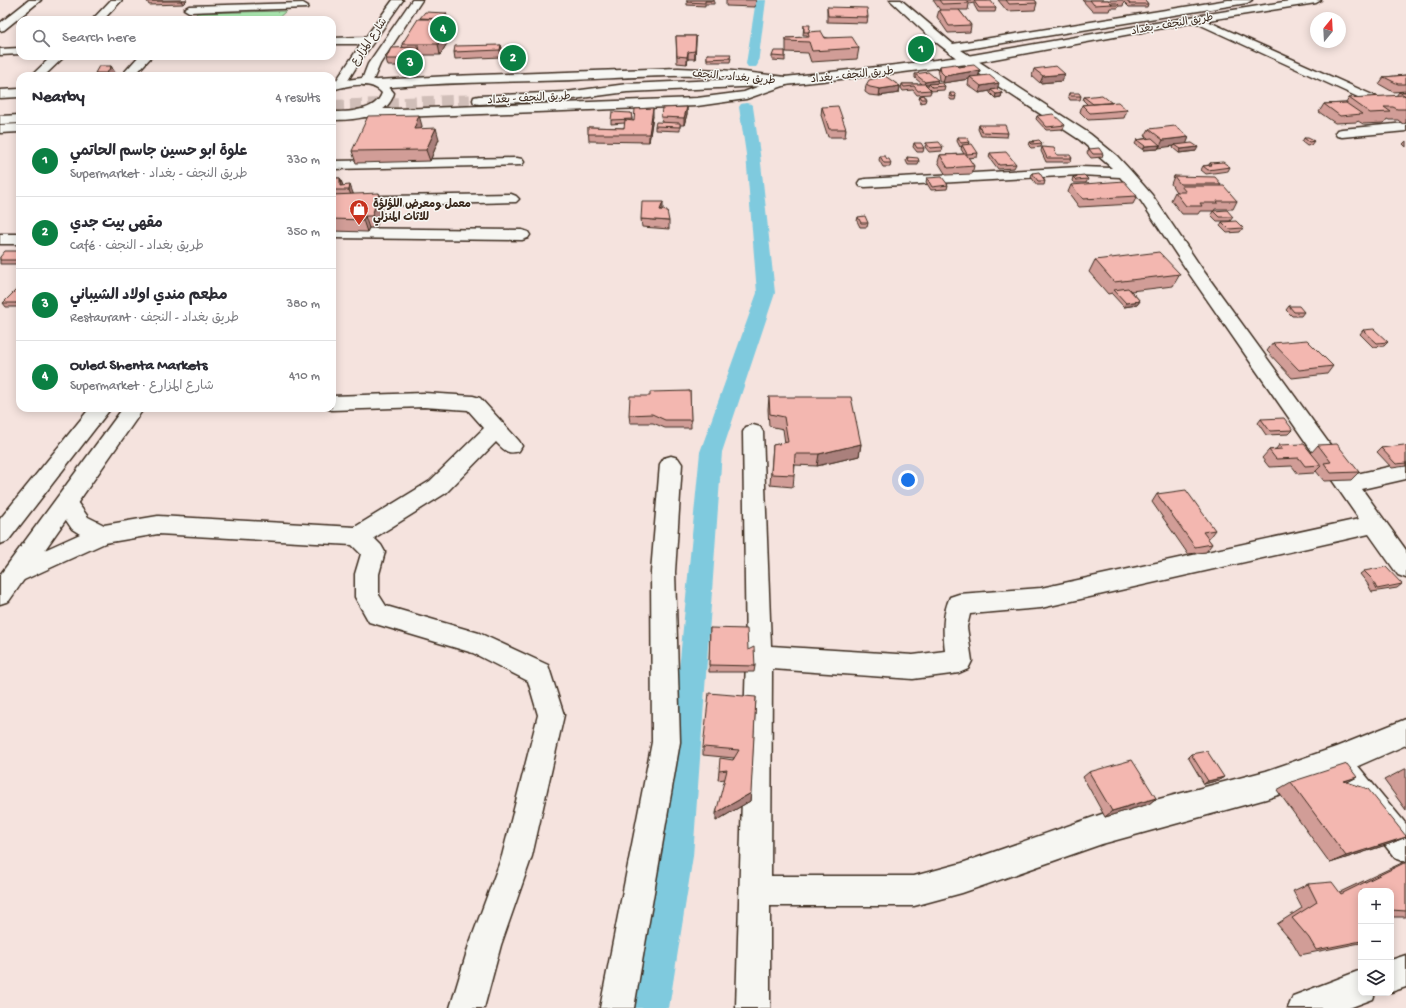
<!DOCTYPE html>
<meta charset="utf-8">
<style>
:root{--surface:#fff;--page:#f2f2f3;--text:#2b2b33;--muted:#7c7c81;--line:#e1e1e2;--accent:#0b8043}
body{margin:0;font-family:"Gochi Hand","Playpen Sans Arabic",sans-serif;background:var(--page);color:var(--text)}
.controls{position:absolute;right:12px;bottom:12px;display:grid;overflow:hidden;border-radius:8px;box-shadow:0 2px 10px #0003}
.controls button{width:36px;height:36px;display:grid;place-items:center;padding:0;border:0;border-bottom:1px solid var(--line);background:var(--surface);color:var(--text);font:20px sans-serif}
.compass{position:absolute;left:1310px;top:12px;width:36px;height:36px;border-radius:50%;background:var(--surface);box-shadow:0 2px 10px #0003;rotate:18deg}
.you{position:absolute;left:908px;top:480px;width:14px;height:14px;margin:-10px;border:3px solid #fff;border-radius:50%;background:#1a73e8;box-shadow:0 0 0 6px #1a73e833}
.badge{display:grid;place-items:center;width:26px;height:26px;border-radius:50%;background:var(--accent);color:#fff;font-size:13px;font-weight:700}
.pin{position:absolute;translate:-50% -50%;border:2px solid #fff;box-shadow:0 1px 4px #0006}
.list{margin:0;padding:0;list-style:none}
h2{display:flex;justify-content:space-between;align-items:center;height:52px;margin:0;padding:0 16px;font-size:17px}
h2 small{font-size:13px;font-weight:400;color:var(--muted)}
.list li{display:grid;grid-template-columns:26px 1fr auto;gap:12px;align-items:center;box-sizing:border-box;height:72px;padding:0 16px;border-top:1px solid var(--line)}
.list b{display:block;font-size:15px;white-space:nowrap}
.list p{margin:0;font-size:13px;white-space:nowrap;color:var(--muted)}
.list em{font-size:13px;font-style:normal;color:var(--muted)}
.icon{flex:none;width:22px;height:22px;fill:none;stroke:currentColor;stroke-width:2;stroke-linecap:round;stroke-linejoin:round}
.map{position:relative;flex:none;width:1406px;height:1008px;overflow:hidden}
.search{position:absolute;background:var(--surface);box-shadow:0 2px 10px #0003;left:16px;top:16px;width:320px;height:44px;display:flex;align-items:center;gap:10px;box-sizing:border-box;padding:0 14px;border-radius:12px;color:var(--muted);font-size:15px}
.panel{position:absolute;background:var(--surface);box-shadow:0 2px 10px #0003;left:16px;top:72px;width:320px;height:340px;border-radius:12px}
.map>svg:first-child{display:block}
</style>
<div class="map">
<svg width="1406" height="1008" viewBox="0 0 1406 1008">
<rect width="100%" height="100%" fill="#f5e3de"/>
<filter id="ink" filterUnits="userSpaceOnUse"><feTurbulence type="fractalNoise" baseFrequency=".025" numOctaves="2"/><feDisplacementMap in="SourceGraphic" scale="8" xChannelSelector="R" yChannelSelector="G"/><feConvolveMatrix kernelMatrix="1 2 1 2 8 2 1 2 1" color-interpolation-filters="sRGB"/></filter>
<g filter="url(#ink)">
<path fill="#aceab1" stroke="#748a68" d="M 286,11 L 276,20 L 191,20 L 197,13 Z"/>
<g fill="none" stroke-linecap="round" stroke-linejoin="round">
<path fill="#7fcade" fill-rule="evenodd" d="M 756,0 L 766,0 L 758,64 L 756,67 L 748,67 L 746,64 Z
M 746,103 L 751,104 L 753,107 L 760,154 L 775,293 L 722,452 L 693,856 L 669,1008 L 633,1008 L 661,856 L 700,452 L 757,293 L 746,154 L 739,107 L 741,104 Z"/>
<path stroke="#d0beb8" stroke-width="12" stroke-dasharray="12 6" stroke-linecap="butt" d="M 332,106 L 479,100"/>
<defs>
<path id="minor" d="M 29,0 L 41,0 L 4,30 L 0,31 L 0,23 Z
M 111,0 L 122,0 L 103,20 L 92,20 Z
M 393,0 L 403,0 L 358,64 L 344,87 L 336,87 L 334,84 L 361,44 L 332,44 L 332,38 L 366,37 Z
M 412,0 L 422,0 L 380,64 L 371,85 L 363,85 L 361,82 L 368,64 Z
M 890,0 L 901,0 L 953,44 L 1228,0 L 1252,0 L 1247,3 L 961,50 L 1090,134 L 1117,156 L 1130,170 L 1152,195 L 1205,273 L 1352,475 L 1406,463 L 1406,479 L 1362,489 L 1406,550 L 1406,578 L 1398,575 L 1369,534 L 1041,608 L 970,614 L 967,627 L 972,661 L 968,669 L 959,673 L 913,679 L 772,669 L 771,876 L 914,876 L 962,863 L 1102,814 L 1266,771 L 1336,747 L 1406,719 L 1406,745 L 1358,766 L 1406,824 L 1406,862 L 1395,858 L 1331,777 L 1266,799 L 1102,844 L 962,893 L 914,906 L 770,906 L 770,1008 L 736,1008 L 746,657 L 743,432 L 746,427 L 753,425 L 760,427 L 763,432 L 771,646 L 913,655 L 945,651 C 943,632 942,614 950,597 L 959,594 L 1041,588 L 1359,519 L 1190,275 L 1141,201 L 1120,177 L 1079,175 L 865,187 L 860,186 L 858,183 L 860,180 L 865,179 L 1079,167 L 1112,168 L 1080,140 L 963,63 L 932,39 Z
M 303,3 L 308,6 L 307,8 L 189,12 L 184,9 L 189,6 Z
M 1196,16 L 1406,110 L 1406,119 L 1192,21 L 1191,19 L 1192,17 Z
M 20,48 L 20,54 L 0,55 L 0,49 Z
M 52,56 L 65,56 L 44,76 L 31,76 Z
M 139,56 L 152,56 L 134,76 L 121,76 Z
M 678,68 C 714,69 749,72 785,77 L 789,78 L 791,81 L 789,84 L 746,99 L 697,106 L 399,117 L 362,117 L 357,116 L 355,113 L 357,110 L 362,109 L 399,109 L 697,98 L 744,92 L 770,82 C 705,71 638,77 573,80 C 508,82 443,82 378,88 L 374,87 L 372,84 L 374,81 L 378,80 L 450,76 Z
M 20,89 L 20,97 L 0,98 L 0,90 Z
M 1406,123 L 1406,131 L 1342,137 L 1337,136 L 1335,133 L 1337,130 L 1342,129 Z
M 20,124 L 20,132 L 0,133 L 0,125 Z
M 517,158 L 522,159 L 524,162 L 522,165 L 332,169 L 332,161 Z
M 511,194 L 516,196 L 519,199 L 516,202 L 332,207 L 332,197 Z
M 332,228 L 522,230 L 528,232 L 530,235 L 528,238 L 522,240 L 332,238 Z
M 0,234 L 20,234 L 20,244 L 0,244 Z
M 424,393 L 473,396 L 480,398 L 519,441 L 522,446 L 519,451 C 508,455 504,450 496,442 L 446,493 L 374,538 L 381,545 L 385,552 L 379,574 L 379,595 L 386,606 L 479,633 L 548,665 L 564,715 L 532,856 L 501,945 L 484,1008 L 450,1008 L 469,945 L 502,856 L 538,715 L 528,681 L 473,653 L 369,622 L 355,597 L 355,574 L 361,554 L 352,545 L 158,534 L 105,543 L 15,584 L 7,581 L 3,574 L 7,567 L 80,534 L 72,529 L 55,504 L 58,498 L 66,495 L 74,498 L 88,517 L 104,525 L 158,516 L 355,527 L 430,481 L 484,428 L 468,410 L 424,407 L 332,410 L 326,408 L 332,408 L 332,396 Z
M 671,456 L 678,458 L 682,464 L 675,572 L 680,742 L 634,1008 L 600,1008 L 652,742 L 651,572 L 660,464 L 664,458 Z
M 1406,955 L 1406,987 L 1391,992 L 1391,960 Z
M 1361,970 L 1361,993 L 1375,993 L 1373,999 L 1349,1008 L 1288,1008 L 1293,996 Z"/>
<path id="major" d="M 1296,0 L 1321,0 L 1316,3 L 1196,22 L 967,64 L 896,73 L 785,85 L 627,92 L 566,100 L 479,104 L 474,103 L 473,100 L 474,97 L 479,96 L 566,92 L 627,84 L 785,77 L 896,65 L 967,56 L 1196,16 Z
M 362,78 C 376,79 386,82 394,93 C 388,118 354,120 332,120 L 332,112 C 348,112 376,112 382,93 C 371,79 346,86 332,90 L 332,82 Z
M 20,115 L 20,123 L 0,124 L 0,116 Z
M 90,408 L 111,408 L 8,541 L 0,544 L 0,519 Z
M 123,408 L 144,408 L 9,601 L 0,604 L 0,575 Z"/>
</defs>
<use href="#minor" stroke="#3b2a1e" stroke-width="3"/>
<use href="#major" stroke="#3b2a1e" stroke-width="3"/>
<use href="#minor" fill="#f6f6f2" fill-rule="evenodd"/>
<use href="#major" fill="#f6f6f2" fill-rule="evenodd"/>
</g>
<path fill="#d19d97" stroke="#3b2a1e" d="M 187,0 L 183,4 L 149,5 L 147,1 Z
M 687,0 L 714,0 L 714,4 L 705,4 L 705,6 L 687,5 Z
M 726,0 L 756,0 L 755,7 L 726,6 Z
M 933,0 L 987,0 L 987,1 L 996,8 L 995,12 L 978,12 L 974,5 L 974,3 L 969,4 L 968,10 L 959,10 L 971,25 L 970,32 L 948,33 L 937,17 L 939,10 L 940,10 Z
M 998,0 L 1035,0 L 1037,3 L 1035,10 L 1007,11 Z
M 1082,0 L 1145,0 L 1148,4 L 1147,7 L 1129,7 L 1124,2 L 1123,6 L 1119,6 L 1118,8 L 1110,8 L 1109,11 L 1092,11 Z
M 827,7 L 868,17 L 867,23 L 827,22 Z
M 420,18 L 448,19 L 455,30 L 440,55 L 420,55 L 416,66 L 388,66 L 386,59 L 403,48 L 402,44 L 420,19 Z
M 804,25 L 809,32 L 859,48 L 857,59 L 811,62 L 808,53 L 786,52 L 786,38 L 807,37 L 807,35 L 803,35 Z
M 676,36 L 696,36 L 695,59 L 688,59 L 687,64 L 677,63 Z
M 501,45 L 503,52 L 501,57 L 455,59 L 454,52 Z
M 785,51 L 785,61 L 772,60 L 772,56 Z
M 707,54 L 731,58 L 730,62 L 707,62 Z
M 111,66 L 117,76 L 97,76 L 95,73 Z
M 940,66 L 958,67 L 980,70 L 978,76 L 1002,93 L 1001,97 L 995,98 L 990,93 L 990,91 L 979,93 L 968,85 L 969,79 L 943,83 L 939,80 L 938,73 Z
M 1034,69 L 1062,81 L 1040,83 L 1032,76 Z
M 915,74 L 945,86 L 944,90 L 931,91 L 931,90 L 930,94 L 917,95 L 913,90 L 903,91 L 901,88 L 902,84 L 922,84 L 915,78 Z
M 1406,75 L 1406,91 L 1393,92 L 1379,84 L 1384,77 Z
M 866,85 L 900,86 L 899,93 L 879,96 L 869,95 L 865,92 Z
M 1399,92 L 1406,92 L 1406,123 L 1403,124 L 1398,120 L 1389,120 L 1387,119 L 1384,123 L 1363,124 L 1358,121 L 1357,122 L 1335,123 L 1319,112 L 1324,104 L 1346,103 L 1349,98 L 1396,96 Z
M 950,93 L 956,96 L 955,100 L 951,100 L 949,97 Z
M 1069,93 L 1081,96 L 1080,100 L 1070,100 L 1068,96 Z
M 920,96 L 926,99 L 925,102 L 921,103 L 919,99 Z
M 1084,97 L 1112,103 L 1127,110 L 1124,118 L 1088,120 L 1080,112 L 1082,105 L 1087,104 L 1083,100 Z
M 687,107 L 687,114 L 684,125 L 680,125 L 680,131 L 655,130 L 655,126 L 662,122 L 661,117 Z
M 822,107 L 846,129 L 845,137 L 828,137 L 821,115 Z
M 631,113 L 632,120 L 634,121 L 653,116 L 649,142 L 589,141 L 588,127 L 624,128 L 625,123 L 611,124 L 611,120 Z
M 1037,116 L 1065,125 L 1063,129 L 1046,130 L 1036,119 Z
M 979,125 L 1008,133 L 1007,137 L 981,136 L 978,129 Z
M 422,126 L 421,129 L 439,139 L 430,161 L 356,163 L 352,151 Z
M 1149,129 L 1189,137 L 1186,143 L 1196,151 L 1179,153 L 1173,148 L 1174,146 L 1159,147 L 1158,149 L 1143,150 L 1135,144 L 1137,140 L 1148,138 L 1145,136 Z
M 958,137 L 970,142 L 969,145 L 978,153 L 977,157 L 968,158 L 974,166 L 972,174 L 946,175 L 938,162 L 940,155 L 964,154 L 961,149 L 962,146 L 960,147 L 957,141 Z
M 1304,138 L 1314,141 L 1311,145 L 1307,146 L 1302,142 Z
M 1033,141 L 1042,143 L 1041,147 L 1031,148 L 1029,146 L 1030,142 L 1032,142 Z
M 1406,141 L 1406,147 L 1403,144 Z
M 914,143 L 924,148 L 923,152 L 917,152 L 913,147 Z
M 926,143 L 943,147 L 942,151 L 929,152 L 925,147 Z
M 1042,147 L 1057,155 L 1072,158 L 1070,162 L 1046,162 L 1041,151 Z
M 1089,149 L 1103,154 L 1102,157 L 1091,158 L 1087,153 Z
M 990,153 L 1016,164 L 1014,168 L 998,169 L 989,157 Z
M 880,156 L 887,159 L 891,163 L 890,167 L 883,167 L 879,160 Z
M 907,157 L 919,161 L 918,165 L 908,165 L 906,161 Z
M 1210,163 L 1230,167 L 1228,171 L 1206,174 L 1201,170 L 1203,166 L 1209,165 Z
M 1032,173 L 1045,181 L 1044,185 L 1037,185 L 1031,177 Z
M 1076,176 L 1088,179 L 1086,183 L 1074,183 L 1072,181 L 1073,177 L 1075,177 Z
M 1174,176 L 1221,184 L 1220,186 L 1237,201 L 1233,209 L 1215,209 L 1214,211 L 1233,217 L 1230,221 L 1217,221 L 1211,215 L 1213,211 L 1200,211 L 1198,214 L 1182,214 L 1171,200 L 1175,192 L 1178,192 L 1176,192 L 1171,184 Z
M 332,178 L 340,178 L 343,186 L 353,193 L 353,194 L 383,205 L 376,228 L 369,228 L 367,232 L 332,231 Z
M 927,178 L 948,185 L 947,189 L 931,190 L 926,182 Z
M 1071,185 L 1137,196 L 1133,204 L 1079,207 L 1068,192 Z
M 858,217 L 868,223 L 867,227 L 860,227 L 857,221 Z
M 641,219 L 669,221 L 669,229 L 642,227 Z
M 1222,222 L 1243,228 L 1240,232 L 1227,233 L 1220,226 Z
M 20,251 L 20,264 L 0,264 L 0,257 Z
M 1095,260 L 1180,274 L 1173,286 L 1131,291 L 1140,301 L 1137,305 L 1124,307 L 1112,294 L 1112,293 L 1108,294 L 1089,272 Z
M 20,290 L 20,307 L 6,307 L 3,303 Z
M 1289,306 L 1304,312 L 1301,316 L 1292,316 L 1286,310 Z
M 1363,330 L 1388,342 L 1384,346 L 1373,347 L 1360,334 Z
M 1273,343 L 1333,366 L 1327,374 L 1292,378 L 1267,351 Z
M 690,391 L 691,428 L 665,428 L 653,423 L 630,423 L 629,415 L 650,396 Z
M 769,397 L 861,444 L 859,456 L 817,466 L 795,465 L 793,487 L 770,485 L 773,445 L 785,443 L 783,429 L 769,426 L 768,409 Z
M 1261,419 L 1293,430 L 1289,434 L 1266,435 L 1258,423 Z
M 1279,445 L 1311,453 L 1318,445 L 1359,472 L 1351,480 L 1324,481 L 1316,471 L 1321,466 L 1314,473 L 1298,474 L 1292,466 L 1269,467 L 1262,458 L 1269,450 L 1276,449 Z
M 1406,447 L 1406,466 L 1392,468 L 1377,452 L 1381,448 Z
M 1157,494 L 1215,530 L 1209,538 L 1207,538 L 1212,544 L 1206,552 L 1188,554 L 1152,502 Z
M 1364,571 L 1402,584 L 1397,588 L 1372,592 L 1367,583 L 1360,574 Z
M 710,628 L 748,650 L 755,666 L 754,672 L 709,672 Z
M 756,697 L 750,801 L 716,821 L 725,779 L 718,780 L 719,771 L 733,760 L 734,758 L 703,755 L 703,747 Z
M 1191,754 L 1224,777 L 1219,780 L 1204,784 L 1188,757 Z
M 1405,769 L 1406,769 L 1406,810 L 1384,780 Z
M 1089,772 L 1156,798 L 1149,804 L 1105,817 L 1083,777 Z
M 1357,777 L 1347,782 L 1406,837 L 1389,844 L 1330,863 L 1277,790 L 1291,782 Z
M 1406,861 L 1406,917 L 1391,917 L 1391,891 L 1361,891 L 1361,943 L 1355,944 L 1300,955 L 1293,943 L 1277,924 L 1302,908 L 1293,891 L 1308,884 L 1340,892 Z"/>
<path fill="#aa807b" stroke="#3b2a1e" d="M 182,0 L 187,0 L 183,4 L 181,1 Z
M 446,13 L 448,19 L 441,19 Z
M 452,19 L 455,30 L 440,55 L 438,44 Z
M 696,36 L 696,43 L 695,59 L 695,51 Z
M 501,45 L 503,52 L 501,57 L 500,50 Z
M 419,47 L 421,54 L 416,66 L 414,59 Z
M 688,52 L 688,59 L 687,64 L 687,57 Z
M 111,66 L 117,76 L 109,76 L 107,73 Z
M 980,70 L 978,78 L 970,77 L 969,79 L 943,83 L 945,76 Z
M 1065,74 L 1062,81 L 1040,83 L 1043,76 Z
M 938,80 L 937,84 L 929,84 L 929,85 L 924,85 L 925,82 Z
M 999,83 L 997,90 L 991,90 L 990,91 L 979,93 L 981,86 Z
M 900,86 L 899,93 L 879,96 L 880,89 Z
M 1002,93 L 1001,97 L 995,98 L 996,94 Z
M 687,107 L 687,114 L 684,125 L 684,118 Z
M 653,108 L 653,116 L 649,142 L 649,134 Z
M 419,115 L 422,126 L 417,140 L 414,129 Z
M 436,128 L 439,139 L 430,161 L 426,150 Z
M 1189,137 L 1186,145 L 1175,145 L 1174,146 L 1159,148 L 1163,140 Z
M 1160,145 L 1158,149 L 1143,150 L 1145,146 Z
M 1198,147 L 1196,151 L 1179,153 L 1181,149 Z
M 340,178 L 343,186 L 340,186 Z
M 350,185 L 353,193 L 352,198 L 349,190 Z
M 379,193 L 383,205 L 376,228 L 372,216 Z
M 663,202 L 663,210 L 660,210 Z
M 365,216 L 369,228 L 367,232 L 363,220 Z
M 20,300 L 20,307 L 16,303 Z
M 1140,301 L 1137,305 L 1124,307 L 1126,303 Z
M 861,444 L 859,456 L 817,466 L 819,454 Z
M 1224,777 L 1219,780 L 1204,784 L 1208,781 Z
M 1357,777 L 1342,785 L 1344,781 Z
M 751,793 L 750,801 L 716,821 L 716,813 Z
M 1156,798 L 1149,804 L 1105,817 L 1112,811 Z
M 1406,837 L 1389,844 L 1330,863 L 1346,856 Z"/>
<path fill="#f3b7b0" stroke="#3b2a1e" d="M 149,0 L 182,0 L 181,1 L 147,1 Z
M 687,0 L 714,0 L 714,1 L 705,1 L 705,3 L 687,2 Z
M 939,0 L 967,0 L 969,3 L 942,4 Z
M 1006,0 L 1035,0 L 1037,3 L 1009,4 Z
M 1090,0 L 1108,0 L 1112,4 L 1094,5 Z
M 1127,0 L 1145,0 L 1148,4 L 1130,4 Z
M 974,1 L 991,1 L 996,8 L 979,8 Z
M 1111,3 L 1117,3 L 1119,5 L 1112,5 L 1112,4 Z
M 827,7 L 867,8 L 868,17 L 828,16 Z
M 939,10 L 959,10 L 971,25 L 949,26 Z
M 425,12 L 446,13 L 441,19 L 420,18 Z
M 418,19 L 452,19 L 438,44 L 402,44 Z
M 804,25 L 810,25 L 809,32 L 804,32 Z
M 821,31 L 825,38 L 852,37 L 859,48 L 812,51 L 809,42 L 786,41 L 786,38 L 809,37 L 808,32 Z
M 676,36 L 696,36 L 695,51 L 688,52 L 687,57 L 677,56 Z
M 501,45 L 500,50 L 454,52 L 455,46 Z
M 419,47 L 414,59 L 386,59 L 391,48 Z
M 774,51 L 785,51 L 785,57 L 772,56 Z
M 707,54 L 731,54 L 730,58 L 707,59 Z
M 955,64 L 958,67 L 974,65 L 980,70 L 945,76 L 941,72 L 940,66 Z
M 99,66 L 111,66 L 107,73 L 95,73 Z
M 1056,66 L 1065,74 L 1043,76 L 1034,69 Z
M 928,72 L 938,80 L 925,82 L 915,74 Z
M 989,75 L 999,83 L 981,86 L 970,77 Z
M 1406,75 L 1406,84 L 1398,84 L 1384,77 Z
M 885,76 L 900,86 L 880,89 L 870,87 L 866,85 L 869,80 Z
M 942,83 L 945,86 L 932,87 L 929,84 Z
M 902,84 L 925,84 L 931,90 L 918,91 L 914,86 L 904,87 Z
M 996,89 L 1002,93 L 996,94 L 991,90 Z
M 1399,92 L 1406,92 L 1406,96 Z
M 950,93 L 954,93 L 956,96 L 952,97 Z
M 1069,93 L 1079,93 L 1081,96 L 1071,96 Z
M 924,95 L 926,99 L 922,99 L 920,96 Z
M 1102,95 L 1112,103 L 1093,104 L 1084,97 Z
M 1404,95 L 1406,97 L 1406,109 L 1397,109 L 1393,107 L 1384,107 L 1391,112 L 1370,113 L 1349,98 Z
M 1118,102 L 1127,110 L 1090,113 L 1082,105 Z
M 1346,103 L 1362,114 L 1340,116 L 1324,104 Z
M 838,106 L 846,129 L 829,129 L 822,107 Z
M 687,107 L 684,118 L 661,117 L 662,108 Z
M 653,108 L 649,134 L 588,134 L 588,127 L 624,128 L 625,120 L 634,121 L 635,109 Z
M 612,112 L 631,113 L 632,119 L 611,120 Z
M 1053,114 L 1065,125 L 1047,127 L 1037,116 Z
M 419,115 L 414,129 L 436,128 L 426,150 L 352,151 L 368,116 Z
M 656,122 L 680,123 L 680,127 L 655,126 Z
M 979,125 L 1005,125 L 1008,133 L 982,132 Z
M 1175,126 L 1189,137 L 1163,140 L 1149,129 Z
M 958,137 L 966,137 L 970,142 L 961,143 Z
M 1152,138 L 1160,145 L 1145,146 L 1137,140 Z
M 1304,138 L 1308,138 L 1314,141 L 1309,142 Z
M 1039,140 L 1042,143 L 1032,144 L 1030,142 L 1034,142 L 1033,141 Z
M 939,142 L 943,147 L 930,148 L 926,143 Z
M 914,143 L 921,143 L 924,148 L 917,148 Z
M 1192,143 L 1198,147 L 1181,149 L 1175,145 Z
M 972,144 L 978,153 L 967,154 L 962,145 Z
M 1042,147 L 1054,148 L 1057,155 L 1070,155 L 1072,158 L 1047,158 Z
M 1099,148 L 1103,154 L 1093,154 L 1089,149 Z
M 1006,152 L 1016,164 L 999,165 L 990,153 Z
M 966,154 L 974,166 L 948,168 L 940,155 Z
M 880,156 L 885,156 L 887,159 L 889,159 L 891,163 L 884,163 Z
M 907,157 L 918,158 L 919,161 L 909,161 Z
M 1223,162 L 1230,167 L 1208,170 L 1203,166 L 1212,165 L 1210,163 Z
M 1039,172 L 1045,181 L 1038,181 L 1032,173 Z
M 1084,175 L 1088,179 L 1076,180 L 1073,177 L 1077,177 L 1076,176 Z
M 1174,176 L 1215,177 L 1221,184 L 1180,184 Z
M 942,177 L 948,185 L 932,187 L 927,178 Z
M 332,178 L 340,178 L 340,186 L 350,185 L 349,190 L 332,190 Z
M 1124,181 L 1137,196 L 1083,199 L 1071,185 Z
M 1181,186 L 1224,186 L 1237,201 L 1217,201 L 1218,203 L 1200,203 L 1202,206 L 1186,206 L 1175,192 L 1186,192 Z
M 379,193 L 372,216 L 365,216 L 363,220 L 332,219 L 332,195 Z
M 642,202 L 663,202 L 660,210 L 667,211 L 669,221 L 641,219 Z
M 1227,210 L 1233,217 L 1219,217 L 1213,211 Z
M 865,216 L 868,223 L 861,223 L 858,217 Z
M 1236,221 L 1243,228 L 1229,229 L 1222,222 Z
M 5,251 L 20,251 L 20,260 L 0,260 L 0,257 Z
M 1159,252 L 1180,274 L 1114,282 L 1095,260 Z
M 1128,288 L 1140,301 L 1126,303 L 1114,290 Z
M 16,290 L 20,290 L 20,300 L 16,303 L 3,303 Z
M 1289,306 L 1299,306 L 1304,312 L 1294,312 Z
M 1374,329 L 1388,342 L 1377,343 L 1363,330 Z
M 1307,340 L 1333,366 L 1299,370 L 1273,343 Z
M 690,391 L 691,420 L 665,420 L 652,414 L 629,415 L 630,396 L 650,396 L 650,392 Z
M 769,397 L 851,397 L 861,444 L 819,454 L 795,454 L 794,475 L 771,474 L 773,445 L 788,442 L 784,417 L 770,414 Z
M 1284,418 L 1293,430 L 1270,431 L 1261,419 Z
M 1304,444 L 1321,465 L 1305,466 L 1299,458 L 1276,459 L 1269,450 L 1282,449 L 1279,445 Z
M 1337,444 L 1359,472 L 1331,473 L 1324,463 L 1331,462 L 1318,445 Z
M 1404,445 L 1406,447 L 1406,463 L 1396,464 L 1381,448 Z
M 1186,490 L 1215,530 L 1203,532 L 1212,544 L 1195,547 L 1157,494 Z
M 1386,567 L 1402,584 L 1377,589 L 1372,579 L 1364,571 Z
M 710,628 L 747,629 L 748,650 L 754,647 L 755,666 L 709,665 Z
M 709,693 L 756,697 L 751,793 L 716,813 L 727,770 L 719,771 L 720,758 L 733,760 L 739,750 L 703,747 Z
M 1207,751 L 1224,777 L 1208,781 L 1191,754 Z
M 1132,760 L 1156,798 L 1112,811 L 1089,772 Z
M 1347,764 L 1357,777 L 1344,781 L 1368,789 L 1406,836 L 1406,837 L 1346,856 L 1291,782 Z
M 1406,862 L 1406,911 L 1391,910 L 1391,891 L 1361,891 L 1361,941 L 1316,950 L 1309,938 L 1292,918 L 1317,902 L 1308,884 L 1332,882 L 1341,894 Z"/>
</g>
<defs>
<symbol id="shop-pin" viewBox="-11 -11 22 30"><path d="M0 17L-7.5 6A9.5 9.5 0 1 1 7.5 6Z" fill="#c8321e" stroke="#f6f6f2"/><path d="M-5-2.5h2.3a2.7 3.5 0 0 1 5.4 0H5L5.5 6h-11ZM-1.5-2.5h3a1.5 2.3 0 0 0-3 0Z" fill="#fff"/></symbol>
</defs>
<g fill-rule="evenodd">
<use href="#shop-pin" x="348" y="198" width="22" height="30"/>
</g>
<g text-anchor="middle" stroke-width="3" stroke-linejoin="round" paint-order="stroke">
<g font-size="11" fill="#3b2a1e" stroke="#f6f6f2">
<text transform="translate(1172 23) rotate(-10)" y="4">طريق النجف - بغداد</text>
<text transform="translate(368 41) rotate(-55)" y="4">شارع المزارع</text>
<text transform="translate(852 74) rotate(-6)" y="4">طريق النجف - بغداد</text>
<text transform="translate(734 76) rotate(5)" y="4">طريق بغداد - النجف</text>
<text transform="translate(529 97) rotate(-3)" y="4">طريق النجف - بغداد</text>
</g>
<g font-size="11" font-weight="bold" fill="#3b2a1e" stroke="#f6f6f2" text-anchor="start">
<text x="373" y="207">معمل ومعرض اللؤلؤة<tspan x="373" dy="13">للاثاث المنزلي</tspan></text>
</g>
</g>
</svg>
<div class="controls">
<button>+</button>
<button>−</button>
<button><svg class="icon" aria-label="layers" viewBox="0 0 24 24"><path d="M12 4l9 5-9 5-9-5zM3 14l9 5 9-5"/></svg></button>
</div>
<svg class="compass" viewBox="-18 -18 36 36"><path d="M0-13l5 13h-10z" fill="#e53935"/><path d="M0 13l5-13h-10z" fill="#7c7c81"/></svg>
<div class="you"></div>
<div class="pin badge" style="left:921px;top:49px">1</div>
<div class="pin badge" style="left:513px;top:58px">2</div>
<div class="pin badge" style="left:410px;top:63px">3</div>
<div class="pin badge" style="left:443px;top:29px">4</div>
<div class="search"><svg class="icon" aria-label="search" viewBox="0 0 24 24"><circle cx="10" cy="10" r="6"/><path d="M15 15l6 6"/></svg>Search here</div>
<section class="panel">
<h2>Nearby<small>4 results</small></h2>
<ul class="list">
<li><span class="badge">1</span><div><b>علوة ابو حسين جاسم الحاتمي</b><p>Supermarket · طريق النجف - بغداد</p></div><em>330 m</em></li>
<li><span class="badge">2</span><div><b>مقهى بيت جدي</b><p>Café · طريق بغداد - النجف</p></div><em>350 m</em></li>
<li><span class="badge">3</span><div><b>مطعم مندي اولاد الشيباني</b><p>Restaurant · طريق بغداد - النجف</p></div><em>380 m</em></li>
<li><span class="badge">4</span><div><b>Ouled Shenta Markets</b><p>Supermarket · شارع المزارع</p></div><em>410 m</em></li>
</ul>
</section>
</div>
